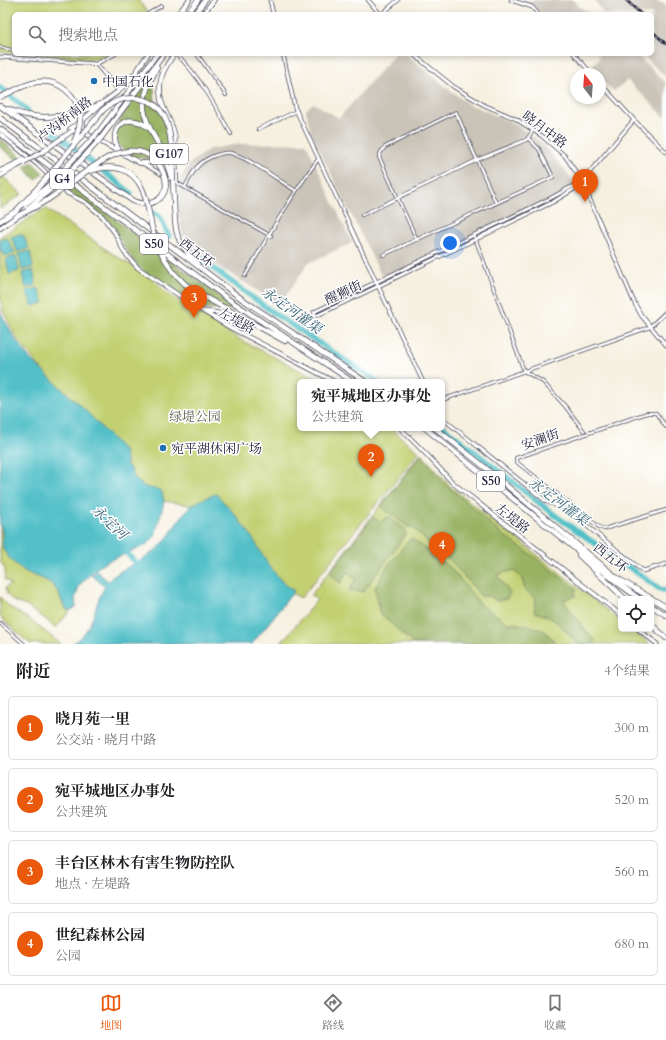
<!DOCTYPE html>
<html lang="zh">
<meta charset="utf-8">
<style>
:root{--surface:#fff;--page:#f2f2f2;--text:#202124;--muted:#757577;--line:#e0e0e0;--accent:#ea580c}
body{margin:0;font-family:Cardo,"Noto Serif SC",serif;background:var(--page);color:var(--text)}
.controls{position:absolute;right:12px;bottom:12px;display:grid;overflow:hidden;border-radius:6px;box-shadow:0 2px 6px #0003}
.controls button{width:36px;height:36px;display:grid;place-items:center;padding:0;border:0;border-bottom:1px solid var(--line);background:var(--surface);color:var(--text);font:20px sans-serif}
.compass{position:absolute;left:570px;top:68px;width:36px;height:36px;border-radius:50%;background:var(--surface);box-shadow:0 2px 6px #0003;rotate:343deg}
.you{position:absolute;left:450px;top:243px;width:14px;height:14px;margin:-10px;border:3px solid #fff;border-radius:50%;background:#1a73e8;box-shadow:0 0 0 6px #1a73e833}
.badge{display:grid;place-items:center;width:26px;height:26px;border-radius:50%;background:var(--accent);color:#fff;font-size:13px;font-weight:700}
.pin{position:absolute;translate:-50% -33px;filter:drop-shadow(0 1px 2px #0008)}
.pin::after{content:'';position:absolute;top:21px;width:14px;height:12px;background:inherit;clip-path:polygon(0 0,100% 0,50% 100%)}
.popup{position:absolute;left:297px;top:379px;width:148px;height:52px;box-sizing:border-box;display:grid;place-content:center;border-radius:6px;background:var(--surface);filter:drop-shadow(0 1px 3px #0005);font-size:13px;white-space:nowrap;color:var(--muted)}
.popup b{font-size:15px;color:var(--text)}
.popup::after{content:'';position:absolute;left:50%;top:100%;margin-left:-8px;border:8px solid transparent;border-top-color:var(--surface)}
.list{margin:0;padding:0;list-style:none}
h2{display:flex;justify-content:space-between;align-items:center;height:52px;margin:0;padding:0 16px;font-size:17px}
h2 small{font-size:13px;font-weight:400;color:var(--muted)}
.list li{display:grid;grid-template-columns:26px 1fr auto;gap:12px;align-items:center;box-sizing:border-box;height:64px;margin:0 8px 8px;padding:0 8px;border:1px solid var(--line);border-radius:6px}
.list b{display:block;font-size:15px;white-space:nowrap}
.list p{margin:0;font-size:13px;white-space:nowrap;color:var(--muted)}
.list em{font-size:13px;font-style:normal;color:var(--muted)}
.icon{flex:none;width:22px;height:22px;fill:none;stroke:currentColor;stroke-width:2;stroke-linecap:round;stroke-linejoin:round}
.map{position:relative;flex:none;width:666px;height:644px;overflow:hidden}
.search{position:absolute;background:var(--surface);box-shadow:0 2px 6px #0003;left:12px;right:12px;top:12px;height:44px;display:flex;align-items:center;gap:10px;box-sizing:border-box;padding:0 14px;border-radius:6px;color:var(--muted);font-size:15px}
.sheet{height:340px;background:var(--surface)}
nav{display:flex;justify-content:space-around;align-items:center;box-sizing:border-box;height:56px;border-top:1px solid var(--line);background:var(--surface);font-size:11px;color:var(--muted)}
nav a{display:grid;justify-items:center;gap:2px}
nav .on{color:var(--accent)}
.map>svg:first-child{display:block}
</style>
<div class="map">
<svg width="666" height="644" viewBox="0 0 666 644">
<rect width="100%" height="100%" fill="#fff"/>
<filter id="ink" filterUnits="userSpaceOnUse"><feTurbulence type="fractalNoise" baseFrequency=".025" numOctaves="2"/><feDisplacementMap in="SourceGraphic" scale="8" xChannelSelector="R" yChannelSelector="G"/><feConvolveMatrix kernelMatrix="1 2 1 2 8 2 1 2 1" color-interpolation-filters="sRGB"/></filter>
<filter id="wash" filterUnits="userSpaceOnUse"><feTurbulence type="fractalNoise" baseFrequency=".012" numOctaves="4" result="noise"/><feDisplacementMap in="SourceGraphic" scale="16" xChannelSelector="R" yChannelSelector="G"/><feGaussianBlur stdDeviation="0.9" result="paint"/><feColorMatrix in="noise" values="0 0 0 0 0 0 0 0 0 0 0 0 0 0 0 0 0 1.4 0 .05"/><feComposite in="paint" operator="in"/></filter>
<g filter="url(#wash)">
<rect width="100%" height="100%" fill="#f6f0e0"/>
<path fill="#c9c3b8" d="M 520,0 L 573,0 L 581,8 L 592,14 L 541,14 L 532,5 Z
M 595,0 L 655,0 L 666,5 L 666,77 L 641,54 L 652,54 L 652,14 L 604,14 Z
M 395,54 L 405,54 L 469,105 L 476,107 L 515,124 L 542,143 L 566,171 L 578,190 L 385,283 L 311,133 L 306,110 L 313,103 L 339,118 Z
M 596,54 L 636,54 L 666,83 L 666,118 L 627,80 L 614,91 L 600,79 L 600,74 L 595,74 L 589,69 L 600,57 Z
M 306,143 L 352,243 L 308,263 L 280,305 L 186,246 L 178,214 L 180,180 L 189,164 L 209,149 L 240,144 Z"/>
<path fill="#c2d072" stroke="#727956" d="M 0,0 L 138,0 L 149,14 L 14,14 L 14,54 L 0,52 Z
M 20,54 L 104,54 L 97,59 Z
M 0,174 L 22,194 L 0,209 Z
M 45,208 L 119,258 L 150,276 L 167,293 L 239,339 L 323,382 L 300,382 L 300,428 L 390,428 L 419,452 L 301,598 L 264,579 L 216,509 L 157,500 L 117,467 L 85,423 L 17,339 L 3,311 L 0,298 L 0,237 Z
M 421,453 L 450,486 L 621,621 L 621,629 L 631,629 L 650,644 L 280,644 L 317,600 L 311,595 Z
M 0,524 L 3,530 L 3,548 C 10,555 20,568 28,572 C 36,577 46,578 53,585 C 60,592 61,602 67,610 L 71,610 L 56,628 L 53,627 L 48,621 L 26,606 L 13,601 L 7,594 L 5,588 L 11,584 L 4,579 C 6,572 6,567 0,562 Z
M 0,597 L 10,607 L 33,622 L 61,644 L 30,644 L 0,617 Z"/>
<path fill="#99b264" stroke="#5e6a50" d="M 149,83 L 154,85 C 154,90 154,96 155,100 C 159,114 171,129 168,144 C 162,169 115,158 116,135 C 116,123 123,115 130,105 C 135,97 140,87 149,83 Z
M 0,138 L 2,140 L 20,156 L 15,159 L 0,147 Z
M 32,162 L 43,173 L 36,180 L 24,167 Z
M 73,187 L 150,246 L 241,311 L 201,308 L 154,278 L 137,265 L 131,257 L 124,247 L 116,231 L 105,217 L 67,191 Z
M 421,455 L 446,485 L 470,505 L 502,534 L 540,561 L 576,589 L 575,596 L 563,600 L 581,625 L 595,640 L 594,644 L 577,644 C 563,628 556,617 534,612 L 536,599 L 525,590 L 522,579 L 514,570 L 497,575 L 510,593 L 507,599 L 497,601 L 489,596 L 481,596 L 448,558 L 437,551 L 412,527 L 408,527 L 381,507 Z
M 373,517 L 380,522 L 388,517 L 404,528 L 406,534 L 363,592 L 349,590 L 356,579 L 347,572 L 341,583 L 335,579 L 330,572 Z
M 411,538 L 451,568 L 480,604 L 508,623 L 527,625 L 545,631 L 557,644 L 413,644 L 379,612 L 378,601 L 375,588 L 388,565 Z"/>
<path fill="#52c0c8" stroke="#3a7182" d="M 20,234 L 23,235 L 29,248 L 18,252 L 11,237 Z
M 7,238 L 15,253 L 4,256 L 0,248 L 0,240 Z
M 30,251 L 33,267 L 22,270 L 19,254 Z
M 16,256 L 19,271 L 9,274 L 6,259 Z
M 33,270 L 36,285 L 26,288 L 22,273 Z
M 38,288 L 43,301 L 43,303 L 33,306 L 26,291 Z
M 0,309 L 1,313 L 15,339 L 30,359 L 84,409 L 124,451 L 127,465 L 131,470 L 132,474 L 138,482 L 145,487 L 160,490 L 162,492 L 164,502 L 155,536 L 147,545 L 106,562 L 94,570 L 79,586 L 75,599 L 76,607 L 71,610 L 67,610 C 61,602 60,593 54,586 C 46,578 35,577 26,572 C 18,567 6,557 3,548 C 1,540 4,532 0,524 Z
M 216,494 L 232,511 L 250,534 L 270,567 L 283,583 L 294,591 L 252,644 L 72,644 C 96,628 92,608 105,586 L 91,575 L 96,571 L 108,581 C 123,566 144,562 159,547 C 171,536 177,520 189,508 C 197,501 207,497 216,494 Z"/>
<g fill="none" stroke-linecap="round" stroke-linejoin="round">
<path stroke="#52c0c8" stroke-width="5.5" d="M 0,87 L 28,111
M 47,127 L 131,193
M 154,213 L 160,217 L 169,236
M 195,255 L 275,314 L 378,382
M 442,426 L 556,516 L 660,589 L 666,591
M 122,549 L 142,568"/>
</g>
</g>
<g filter="url(#ink)">
<g fill="none" stroke-linecap="round" stroke-linejoin="round">
<defs>
<path id="minor" d="M 148,14 L 161,6
M 0,47 L 14,51
M 176,54 C 199,75 216,107 231,134
M 197,54 L 226,95
M 258,129 L 297,111
M 177,183 L 271,236
M 185,187 C 189,180 192,172 198,166 C 204,159 222,151 231,153 C 251,159 278,180 296,191
M 496,203 L 477,160 L 526,140 L 528,138
M 362,215 L 477,160 L 456,112 L 385,147 L 381,152 L 379,157 L 417,240
M 474,235 L 524,371 L 543,382 L 565,406 L 584,431
M 383,255 L 553,177 L 539,149 L 528,138 L 533,130
M 245,276 C 268,236 291,196 319,158
M 442,400 L 650,327
M 666,427 L 656,413 L 647,413 L 516,458 L 516,461 L 519,464 L 599,527 L 604,529 L 666,510
M 0,623 L 24,644"/>
<path id="tertiary" d="M 270,0 L 273,14
M 368,0 L 380,14
M 511,0 L 532,7 L 538,14
M 382,14 L 398,0
M 283,54 L 295,108 L 423,382
M 413,54 L 454,87 L 484,105 L 516,119 L 542,136 L 565,156 L 582,181 L 634,302 L 641,315 L 666,345
M 574,54 L 592,74
M 0,57 L 96,64 L 115,54
M 96,64 L 119,91
M 600,83 L 634,120 L 666,152
M 175,144 L 177,183
M 142,163 L 177,183
M 582,181 L 551,198 L 314,312 L 316,316 L 553,202 L 574,189 L 582,181 L 634,120
M 650,327 L 666,312
M 442,418 L 547,502 L 567,510 L 643,571 L 666,564"/>
<path id="secondary" d="M 0,134 L 38,165 L 67,193 L 85,202 L 102,216 L 115,233 L 124,252 L 138,268 L 201,310 L 231,328 L 335,382
M 203,311 L 234,315
M 400,428 L 428,456 L 453,483 L 621,615
M 638,629 L 657,644"/>
<path id="trunk" d="M 178,14 L 189,0
M 203,14 L 214,0
M 83,120 L 83,128 L 85,133
M 70,129 L 83,120 L 101,104 L 119,91 L 136,72 L 148,54
M 72,131 L 81,131 L 140,163 C 150,163 158,162 166,156 C 187,139 165,118 161,100 C 160,96 160,91 160,87 C 160,74 167,65 174,54
M 0,171 L 15,164
M 0,176 L 17,166"/>
<path id="motorway" d="M 187,14 L 198,0
M 195,14 L 205,0
M 157,68 C 138,101 140,113 159,145
M 0,106 L 133,201 C 147,207 163,203 166,186
M 8,109 C 39,123 71,117 101,104
M 0,118 L 242,299 L 366,382
M 0,129 L 228,299 L 353,382
M 96,135 L 157,54
M 101,138 L 164,54
M 119,151 C 117,147 115,143 115,139 C 114,128 124,118 135,121 C 140,122 145,125 149,128
M 174,200 C 175,232 174,239 197,263
M 0,221 L 16,211
M 0,228 L 19,215
M 160,251 L 173,272 L 185,284 L 201,295 L 285,341
M 425,428 L 619,584 L 640,599
M 435,428 L 482,465 L 617,578 L 666,607
M 579,555 L 625,599
M 651,606 L 666,615
M 651,624 L 666,638"/>
</defs>
<use href="#minor" stroke="#424154" stroke-width="4"/>
<use href="#tertiary" stroke="#424154" stroke-width="4.5"/>
<use href="#secondary" stroke="#424154" stroke-width="5"/>
<use href="#trunk" stroke="#424154" stroke-width="5.5"/>
<use href="#motorway" stroke="#424154" stroke-width="6"/>
<use href="#minor" stroke="#fff" stroke-width="2.5"/>
<use href="#tertiary" stroke="#fff" stroke-width="3"/>
<use href="#secondary" stroke="#fff" stroke-width="3.5"/>
<use href="#trunk" stroke="#fff" stroke-width="4"/>
<use href="#motorway" stroke="#fff" stroke-width="4.5"/>
<defs>
<path id="rail" d="M 626,0 L 641,14
M 652,31 L 666,44"/>
</defs>
<use href="#rail" stroke="#22223b" stroke-width="2.5"/>
<use href="#rail" stroke="#fff" stroke-width="1" stroke-dasharray="3" stroke-linecap="butt"/>
<defs>
<path id="trunk-bridge" d="M 15,164 L 23,160
M 17,166 L 42,152 L 72,131"/>
<path id="motorway-bridge" d="M 0,97 C 12,92 24,84 37,82 C 58,79 77,94 80,115 C 81,124 78,133 74,142
M 159,145 L 166,161 L 171,177
M 91,171 C 101,167 110,166 121,169 C 146,177 147,206 152,228 C 154,236 157,244 160,251
M 25,204 L 48,186 L 96,135
M 28,208 C 55,187 79,164 101,138
M 16,211 L 44,181 L 104,109 C 115,100 127,96 141,99 C 170,105 171,136 172,159 C 173,173 173,186 174,200
M 19,215 C 32,209 45,202 56,194 C 81,177 127,130 156,161 C 163,169 166,176 166,186"/>
</defs>
<use href="#trunk-bridge" stroke="#424154" stroke-width="5.5" stroke-linecap="butt"/>
<use href="#motorway-bridge" stroke="#424154" stroke-width="6" stroke-linecap="butt"/>
<use href="#trunk-bridge" stroke="#fff" stroke-width="4"/>
<use href="#motorway-bridge" stroke="#fff" stroke-width="4.5"/>
</g>
</g>
<g fill="#1f6fb2" stroke="#fff" stroke-width="1.5">
<circle cx="94" cy="81" r="4"/>
<circle cx="163" cy="448" r="4"/>
</g>
<g text-anchor="middle" stroke-width="3" stroke-linejoin="round" paint-order="stroke">
<g fill="#fff" stroke="#646476" stroke-width="1">
<rect x="150" y="144" width="38" height="20" rx="3"/>
<rect x="50" y="169" width="24" height="20" rx="3"/>
<rect x="140" y="234" width="28" height="20" rx="3"/>
<rect x="477" y="471" width="28" height="20" rx="3"/>
</g>
<g font-size="12" font-weight="bold" fill="#22223b">
<text x="169" y="158">G107</text>
<text x="62" y="183">G4</text>
<text x="154" y="248">S50</text>
<text x="491" y="485">S50</text>
</g>
<g font-size="13" fill="#22223b" stroke="#fff" text-anchor="start">
<text x="102" y="86">中国石化</text>
<text x="171" y="453">宛平湖休闲广场</text>
</g>
<g font-size="13" fill="#22223b" stroke="#fff">
<text transform="translate(64 119) rotate(-38)" y="5">卢沟桥南路</text>
<text transform="translate(545 129) rotate(37)" y="5">晓月中路</text>
<text transform="translate(197 252) rotate(37)" y="5">西五环</text>
<text transform="translate(343 292) rotate(-25)" y="5">醒狮街</text>
<text transform="translate(237 320) rotate(29)" y="5">左堤路</text>
<text transform="translate(540 439) rotate(-19)" y="5">安澜街</text>
<text transform="translate(513 518) rotate(38)" y="5">左堤路</text>
<text transform="translate(611 557) rotate(38)" y="5">西五环</text>
</g>
<g font-size="13" fill="#5a5f4e" stroke="#fff">
<text x="195" y="421">绿堤公园</text>
</g>
<g font-size="14" font-style="italic" fill="#356173" stroke="#fff">
<text transform="translate(292 310) rotate(35)" y="5">永定河灌渠</text>
<text transform="translate(559 501) rotate(37)" y="5">永定河灌渠</text>
<text transform="translate(110 522) rotate(43)" y="5">永定河</text>
</g>
</g>
</svg>
<div class="controls">
<button><svg class="icon" aria-label="locate" viewBox="0 0 24 24"><circle cx="12" cy="12" r="6"/><path d="M12 2v4M12 18v4M2 12h4M18 12h4"/></svg></button>
</div>
<svg class="compass" viewBox="-18 -18 36 36"><path d="M0-13l5 13h-10z" fill="#e53935"/><path d="M0 13l5-13h-10z" fill="#757577"/></svg>
<div class="you"></div>
<div class="pin badge" style="left:585px;top:202px">1</div>
<div class="pin badge" style="left:371px;top:477px">2</div>
<div class="popup"><b>宛平城地区办事处</b>公共建筑</div>
<div class="pin badge" style="left:194px;top:318px">3</div>
<div class="pin badge" style="left:442px;top:565px">4</div>
<div class="search"><svg class="icon" aria-label="search" viewBox="0 0 24 24"><circle cx="10" cy="10" r="6"/><path d="M15 15l6 6"/></svg>搜索地点</div>
</div>
<section class="sheet">
<h2>附近<small>4个结果</small></h2>
<ul class="list">
<li><span class="badge">1</span><div><b>晓月苑一里</b><p>公交站 · 晓月中路</p></div><em>300 m</em></li>
<li><span class="badge">2</span><div><b>宛平城地区办事处</b><p>公共建筑</p></div><em>520 m</em></li>
<li><span class="badge">3</span><div><b>丰台区林木有害生物防控队</b><p>地点 · 左堤路</p></div><em>560 m</em></li>
<li><span class="badge">4</span><div><b>世纪森林公园</b><p>公园</p></div><em>680 m</em></li>
</ul>
</section>
<nav>
<a class="on"><svg class="icon" aria-label="map" viewBox="0 0 24 24"><path d="M3 6l6-2 6 2 6-2v14l-6 2-6-2-6 2zM9 4v14M15 6v14"/></svg>地图</a>
<a><svg class="icon" aria-label="directions" viewBox="0 0 24 24"><path d="M12 3l9 9-9 9-9-9zM9 14v-3h6M13 9l2 2-2 2"/></svg>路线</a>
<a><svg class="icon" aria-label="saved" viewBox="0 0 24 24"><path d="M7 4h10v16l-5-4-5 4z"/></svg>收藏</a>
</nav>
